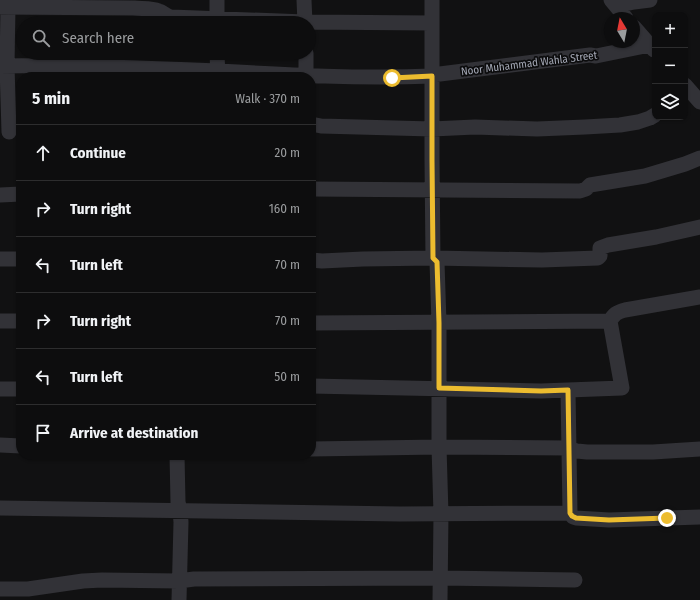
<!DOCTYPE html>
<meta charset="utf-8">
<style>
:root{--surface:#0d0d0e;--page:#161617;--text:#f1f3f6;--muted:#9a9c9e;--line:#2d2d2e}
body{margin:0;font-family:"Fira Sans Condensed",sans-serif;background:var(--page);color:var(--text)}
.controls{position:absolute;right:12px;top:12px;display:grid;overflow:hidden;border-radius:8px;box-shadow:0 1px 3px #0004}
.controls button{width:36px;height:36px;display:grid;place-items:center;padding:0;border:0;border-bottom:1px solid var(--line);background:var(--surface);color:var(--text);font:20px sans-serif}
.compass{position:absolute;left:604px;top:12px;width:36px;height:36px;border-radius:50%;background:var(--surface);box-shadow:0 1px 3px #0004;rotate:350deg}
.stop{position:absolute;width:12px;height:12px;margin:-9px;border:3px solid #ecbc2f;border-radius:50%;background:#fff}
.stop.end{background:#ecbc2f;border-color:#fff;box-shadow:0 1px 4px #0008}
.list{margin:0;padding:0;list-style:none}
h2{display:flex;justify-content:space-between;align-items:center;height:52px;margin:0;padding:0 16px;font-size:17px}
h2 small{font-size:13px;font-weight:400;color:var(--muted)}
.list li{display:grid;grid-template-columns:26px 1fr auto;gap:12px;align-items:center;box-sizing:border-box;height:56px;padding:0 16px;border-top:1px solid var(--line)}
.list b{display:block;font-size:15px;white-space:nowrap}
.list em{font-size:13px;font-style:normal;color:var(--muted)}
.icon{flex:none;width:22px;height:22px;fill:none;stroke:currentColor;stroke-width:2;stroke-linecap:round;stroke-linejoin:round}
.map{position:relative;flex:none;width:700px;height:600px;overflow:hidden}
.search{position:absolute;background:var(--surface);box-shadow:0 1px 3px #0004;left:16px;top:16px;width:300px;height:44px;display:flex;align-items:center;gap:10px;box-sizing:border-box;padding:0 14px;border-radius:22px;color:var(--muted);font-size:15px}
.panel{position:absolute;background:var(--surface);box-shadow:0 1px 3px #0004;left:16px;top:72px;width:300px;height:388px;border-radius:16px}
.map>svg:first-child{display:block}
</style>
<div class="map">
<svg width="700" height="600" viewBox="0 0 700 600">
<rect width="100%" height="100%" fill="#111112"/>
<g fill="none" stroke-linecap="round" stroke-linejoin="round">
<path stroke="#323237" stroke-width="15" d="M 217,0 L 217,23
M 304,0 L 305,23
M 432,0 L 432,160 L 433,258 L 437,262 L 439,323 L 439,447 L 441,514 L 440,600
M 611,0 L 626,18
M 616,6 L 634,2 L 650,0
M 0,7 L 134,8 C 142,9 151,8 159,11 C 163,12 166,16 171,17 L 305,22 L 432,23
M 8,7 L 7,66 L 9,132
M 634,27 L 654,50
M 217,53 L 218,77
M 306,53 L 306,77
M 0,66 C 72,65 145,68 218,71 C 289,75 360,79 432,76
M 432,75 L 590,55 L 596,56 L 650,45
M 685,85 L 700,102
M 311,124 L 321,126 L 432,129 L 475,127 L 537,129 L 585,127 L 620,125 L 638,122 L 650,118 L 655,115
M 311,189 L 580,191 L 586,189 L 590,185 L 645,176 L 685,164 L 700,158
M 0,195 L 21,194
M 0,259 L 21,259
M 311,260 L 322,261 L 363,259 L 433,258 L 542,260 L 598,258 L 600,256 L 600,248 L 608,245 L 656,237 L 700,227
M 0,321 L 21,321
M 311,323 L 610,321 C 614,314 617,312 625,310 L 700,297
M 311,386 L 541,391 L 622,388 L 610,321
M 0,389 L 21,389
M 568,390 L 570,513 L 573,517 L 576,518 L 609,520 L 700,517
M 0,445 L 21,446
M 311,449 L 439,447 L 568,448 L 577,451 L 587,452 L 653,452 L 700,449
M 177,455 L 178,502 L 180,511 L 181,522 L 179,600
M 0,508 L 400,514 L 570,513
M 0,589 L 28,589 L 83,581 L 102,580 L 179,581 L 194,579 L 440,578 L 575,580"/>
</g>
<g fill="none" stroke-linecap="round" stroke-linejoin="round">
<path stroke="#ecbc2f" stroke-width="5" d="M 392,78 L 432,76 L 432,160 L 433,258 L 437,262 L 439,323 L 439,388 L 541,391 L 568,390 L 570,513 L 572,516 L 576,518 L 609,520 L 667,518"/>
</g>
<g text-anchor="middle" stroke-width="3.5" stroke-linejoin="round" paint-order="stroke">
<g font-size="11" fill="#a2a6b3" stroke="#0c0c0d">
<text transform="translate(529 63) rotate(-7)" y="4">Noor Muhammad Wahla Street</text>
</g>
</g>
</svg>
<div class="controls">
<button>+</button>
<button>−</button>
<button><svg class="icon" aria-label="layers" viewBox="0 0 24 24"><path d="M12 4l9 5-9 5-9-5zM3 14l9 5 9-5"/></svg></button>
</div>
<svg class="compass" viewBox="-18 -18 36 36"><path d="M0-13l5 13h-10z" fill="#e53935"/><path d="M0 13l5-13h-10z" fill="#9a9c9e"/></svg>
<div class="stop" style="left:392px;top:78px"></div>
<div class="stop end" style="left:667px;top:518px"></div>
<div class="search"><svg class="icon" aria-label="search" viewBox="0 0 24 24"><circle cx="10" cy="10" r="6"/><path d="M15 15l6 6"/></svg>Search here</div>
<section class="panel">
<h2>5 min<small>Walk · 370 m</small></h2>
<ul class="list">
<li><svg class="icon" aria-label="ahead" viewBox="0 0 24 24"><path d="M12 20V5M6 11l6-6 6 6"/></svg><div><b>Continue</b></div><em>20 m</em></li>
<li><svg class="icon" aria-label="right" viewBox="0 0 24 24"><path d="M7 20v-9h11M14 6l5 5-5 5"/></svg><div><b>Turn right</b></div><em>160 m</em></li>
<li><svg class="icon" aria-label="left" viewBox="0 0 24 24"><path d="M17 20v-9H6M10 6l-5 5 5 5"/></svg><div><b>Turn left</b></div><em>70 m</em></li>
<li><svg class="icon" aria-label="right" viewBox="0 0 24 24"><path d="M7 20v-9h11M14 6l5 5-5 5"/></svg><div><b>Turn right</b></div><em>70 m</em></li>
<li><svg class="icon" aria-label="left" viewBox="0 0 24 24"><path d="M17 20v-9H6M10 6l-5 5 5 5"/></svg><div><b>Turn left</b></div><em>50 m</em></li>
<li><svg class="icon" aria-label="arrive" viewBox="0 0 24 24"><path d="M6 21V4h12l-3 4 3 4H6"/></svg><div><b>Arrive at destination</b></div></li>
</ul>
</section>
</div>
